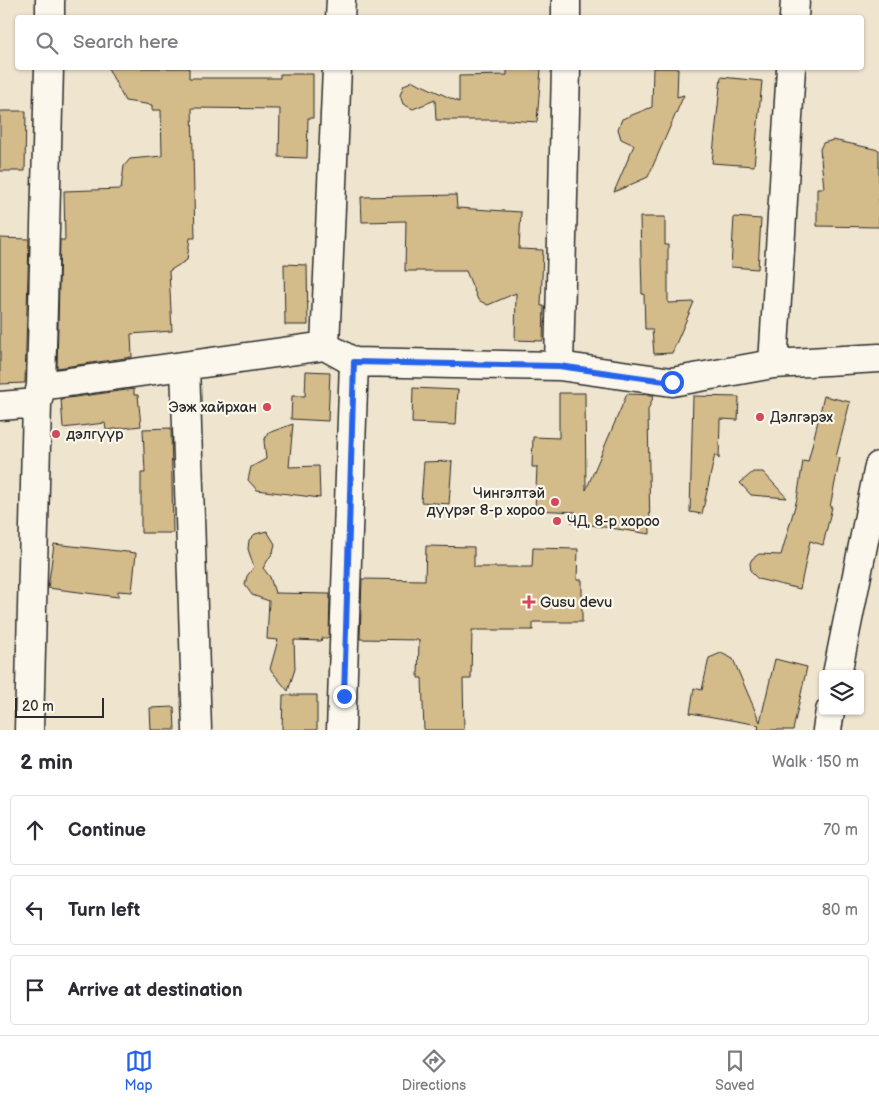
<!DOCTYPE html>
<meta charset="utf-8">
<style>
:root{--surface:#fff;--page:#f7f7f7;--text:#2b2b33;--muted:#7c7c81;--line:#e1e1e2;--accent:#2563eb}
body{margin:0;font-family:"Balsamiq Sans",sans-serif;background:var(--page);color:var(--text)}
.controls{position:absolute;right:15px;bottom:15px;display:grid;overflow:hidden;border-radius:5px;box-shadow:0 1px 4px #0004}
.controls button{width:45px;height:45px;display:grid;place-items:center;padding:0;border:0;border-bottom:1px solid var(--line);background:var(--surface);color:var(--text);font:25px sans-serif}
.scale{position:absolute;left:15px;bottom:12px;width:89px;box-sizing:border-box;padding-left:5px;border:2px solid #2b2b2b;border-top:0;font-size:14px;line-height:18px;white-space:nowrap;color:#2b2b2b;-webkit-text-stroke:4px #fbf7ec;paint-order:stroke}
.stop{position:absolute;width:15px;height:15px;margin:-11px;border:4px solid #2563eb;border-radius:50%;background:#fff}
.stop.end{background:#2563eb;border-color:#fff;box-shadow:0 1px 5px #0008}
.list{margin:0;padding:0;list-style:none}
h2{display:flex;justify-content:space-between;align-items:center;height:65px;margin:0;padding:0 20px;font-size:21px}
h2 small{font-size:16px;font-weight:400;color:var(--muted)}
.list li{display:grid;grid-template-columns:32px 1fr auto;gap:15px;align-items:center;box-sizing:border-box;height:70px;margin:0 10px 10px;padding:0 10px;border:1px solid var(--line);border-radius:5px}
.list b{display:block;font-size:19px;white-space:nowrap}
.list em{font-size:16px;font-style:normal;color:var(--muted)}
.icon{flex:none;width:28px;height:28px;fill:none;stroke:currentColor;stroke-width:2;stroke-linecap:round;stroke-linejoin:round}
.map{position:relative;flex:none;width:879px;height:730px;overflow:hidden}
.search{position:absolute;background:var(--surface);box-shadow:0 1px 4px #0004;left:15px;right:15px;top:15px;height:55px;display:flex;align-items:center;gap:12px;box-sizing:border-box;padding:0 18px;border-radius:5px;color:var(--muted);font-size:19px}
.sheet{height:305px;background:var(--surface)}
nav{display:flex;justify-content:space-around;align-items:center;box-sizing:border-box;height:70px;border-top:1px solid var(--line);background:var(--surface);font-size:14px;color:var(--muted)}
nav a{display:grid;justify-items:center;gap:2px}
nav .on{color:var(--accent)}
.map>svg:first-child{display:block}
</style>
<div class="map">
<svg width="879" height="730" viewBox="0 0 879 730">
<rect width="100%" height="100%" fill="#efe5cf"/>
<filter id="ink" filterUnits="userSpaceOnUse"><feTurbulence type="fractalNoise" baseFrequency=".02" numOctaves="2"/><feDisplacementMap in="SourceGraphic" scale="10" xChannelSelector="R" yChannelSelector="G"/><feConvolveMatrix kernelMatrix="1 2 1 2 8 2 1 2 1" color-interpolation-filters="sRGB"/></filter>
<g filter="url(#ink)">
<path fill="#d4bb8a" stroke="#2b2b2b" d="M 108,68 L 189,68 L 189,78 L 280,78 L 280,74 L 313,74 L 313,118 L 308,118 L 307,158 L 279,157 L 280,109 L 192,108 L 195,238 L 190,238 L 187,260 L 169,271 L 172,331 L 131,334 L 132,357 L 57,368 L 60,240 L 65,240 L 64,191 L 121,189 L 124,166 L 130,159 L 162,156 L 161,110 L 152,110 L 152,105 L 125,101 Z
M 507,68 L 541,69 L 537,122 L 508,120 L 436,120 L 435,100 L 413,109 L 403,104 L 400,95 L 404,85 L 413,81 L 459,102 L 459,76 L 507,75 Z
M 653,68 L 678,68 L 677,97 L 684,95 L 648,177 L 614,192 L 634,145 L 621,139 L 618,129 L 622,119 L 652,107 Z
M 721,77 L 762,81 L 754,166 L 712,163 Z
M 0,111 L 26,111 L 25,171 L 0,171 Z
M 833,140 L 879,150 L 879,227 L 817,226 L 817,188 L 824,188 L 820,149 L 823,143 Z
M 456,195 L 457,208 L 521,212 L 519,249 L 543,250 L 541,306 L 544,306 L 543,341 L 515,340 L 516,293 L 488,305 L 478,300 L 466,271 L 405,271 L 406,221 L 362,222 L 361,197 Z
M 640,217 L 665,217 L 665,245 L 668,245 L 668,303 L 694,302 L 672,353 L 654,354 L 652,329 L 645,329 L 644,294 L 642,294 Z
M 734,217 L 761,219 L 758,269 L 731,267 Z
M 0,238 L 29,239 L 25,383 L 0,384 Z
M 284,264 L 307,265 L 308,325 L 285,325 Z
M 306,371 L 330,372 L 328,421 L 291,419 L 292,396 L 305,396 Z
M 413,388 L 458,390 L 456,425 L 412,423 Z
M 134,389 L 134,395 L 138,395 L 141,426 L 106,430 L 105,423 L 63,428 L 61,399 Z
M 559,393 L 585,393 L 586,490 L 627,394 L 654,395 L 648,410 L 650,534 L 571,522 L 576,512 L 535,510 L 537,467 L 532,467 L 533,437 L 559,438 Z
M 693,396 L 739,397 L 738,420 L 720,419 L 719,459 L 715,454 L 702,514 L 690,512 Z
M 824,396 L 850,402 L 836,457 L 840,458 L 830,507 L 832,507 L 823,545 L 810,541 L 800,589 L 758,579 L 751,572 L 750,563 L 752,559 L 759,554 L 781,555 L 797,499 L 803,461 L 808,462 Z
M 293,424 L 289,467 L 319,466 L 320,498 L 257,490 L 248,480 L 251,467 L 266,459 L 264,441 L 268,433 Z
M 171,428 L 173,533 L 141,533 L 141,473 L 145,473 L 143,429 Z
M 452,461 L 449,504 L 421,502 L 424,462 Z
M 753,472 L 763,472 L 787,498 L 751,495 L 740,483 Z
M 267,531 L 275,544 L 273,552 L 263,568 L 270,577 L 275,593 L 330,594 L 329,638 L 322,638 L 321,641 L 294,640 L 295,669 L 288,691 L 270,669 L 278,640 L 267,639 L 269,601 L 252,595 L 245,585 L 247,576 L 254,567 L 248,549 L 249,540 L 255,534 Z
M 54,544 L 136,553 L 132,592 L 118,591 L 118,597 L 48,588 Z
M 426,546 L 474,547 L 474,567 L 532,567 L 533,548 L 578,549 L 577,580 L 582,580 L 582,622 L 533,622 L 533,630 L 472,630 L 471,679 L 463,679 L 464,730 L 424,730 L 422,678 L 418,678 L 419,640 L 360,639 L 362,579 L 425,580 Z
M 721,653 L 733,659 L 760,722 L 775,659 L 807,667 L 793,730 L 758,730 L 759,725 L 690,713 L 694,688 L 702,690 L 709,658 Z
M 283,695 L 317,695 L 317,730 L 282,730 Z
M 174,707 L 175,730 L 151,730 L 150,708 Z"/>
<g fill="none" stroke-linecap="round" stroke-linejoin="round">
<defs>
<path id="minor" d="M 50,18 L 50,0
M 340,18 L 341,0
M 566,18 L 566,0
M 794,18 L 795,0
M 325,346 L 337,68
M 773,364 L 791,68
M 185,366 L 197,730
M 559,366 L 566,68
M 41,386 L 325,346 L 354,362 L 559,366 L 672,382 L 773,364 L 879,358
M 0,406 L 37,403
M 837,674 L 879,466
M 29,730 L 37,403 L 41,386 L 49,68
M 341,730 L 354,362
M 827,730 L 830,711"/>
</defs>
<use href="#minor" stroke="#2b2b2b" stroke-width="31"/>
<use href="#minor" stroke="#fbf7ec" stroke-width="28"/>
</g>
</g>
<g fill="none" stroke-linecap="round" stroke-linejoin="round" filter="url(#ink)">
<path stroke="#2563eb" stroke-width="6" d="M 344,696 L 354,362 L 559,366 L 672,382"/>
</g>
<g fill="#d1495b" stroke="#fbf7ec" stroke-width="2">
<circle cx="267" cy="407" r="5"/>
<circle cx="760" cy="417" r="5"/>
<circle cx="56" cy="434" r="5"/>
<circle cx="555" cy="502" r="5"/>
<circle cx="557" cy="521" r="5"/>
<path d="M526.5 594.5h5v5h5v5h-5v5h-5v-5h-5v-5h5z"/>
</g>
<g text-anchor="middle" stroke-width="4.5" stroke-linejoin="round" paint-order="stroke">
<g font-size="15" fill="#2b2b2b" stroke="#fbf7ec" text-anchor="start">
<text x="257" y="412" text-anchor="end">Ээж хайрхан</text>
<text x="770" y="422">Дэлгэрэх</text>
<text x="66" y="439">дэлгүүр</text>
<text x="545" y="498" text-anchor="end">Чингэлтэй<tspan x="545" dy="17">дүүрэг 8-р хороо</tspan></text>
<text x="567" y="526">ЧД, 8-р хороо</text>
<text x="540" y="607">Gusu devu</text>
</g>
</g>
</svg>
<div class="controls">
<button><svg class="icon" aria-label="layers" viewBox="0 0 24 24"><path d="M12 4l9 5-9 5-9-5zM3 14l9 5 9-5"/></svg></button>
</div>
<div class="scale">20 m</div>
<div class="stop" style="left:672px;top:382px"></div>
<div class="stop end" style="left:344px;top:696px"></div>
<div class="search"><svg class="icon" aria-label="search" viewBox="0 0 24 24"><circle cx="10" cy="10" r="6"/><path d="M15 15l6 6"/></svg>Search here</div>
</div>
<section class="sheet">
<h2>2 min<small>Walk · 150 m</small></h2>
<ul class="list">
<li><svg class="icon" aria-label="ahead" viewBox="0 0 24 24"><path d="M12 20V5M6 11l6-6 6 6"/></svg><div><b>Continue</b></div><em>70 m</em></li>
<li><svg class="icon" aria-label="left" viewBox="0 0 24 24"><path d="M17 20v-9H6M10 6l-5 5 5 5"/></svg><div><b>Turn left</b></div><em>80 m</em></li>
<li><svg class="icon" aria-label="arrive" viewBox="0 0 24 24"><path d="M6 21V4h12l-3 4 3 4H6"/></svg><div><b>Arrive at destination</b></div></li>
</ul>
</section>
<nav>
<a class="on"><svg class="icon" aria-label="map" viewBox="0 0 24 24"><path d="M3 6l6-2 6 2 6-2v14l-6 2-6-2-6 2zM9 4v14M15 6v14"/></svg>Map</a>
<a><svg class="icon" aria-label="directions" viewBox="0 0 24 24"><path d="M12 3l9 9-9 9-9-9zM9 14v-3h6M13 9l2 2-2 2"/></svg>Directions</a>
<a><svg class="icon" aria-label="saved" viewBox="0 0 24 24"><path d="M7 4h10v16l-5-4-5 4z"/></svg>Saved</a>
</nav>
